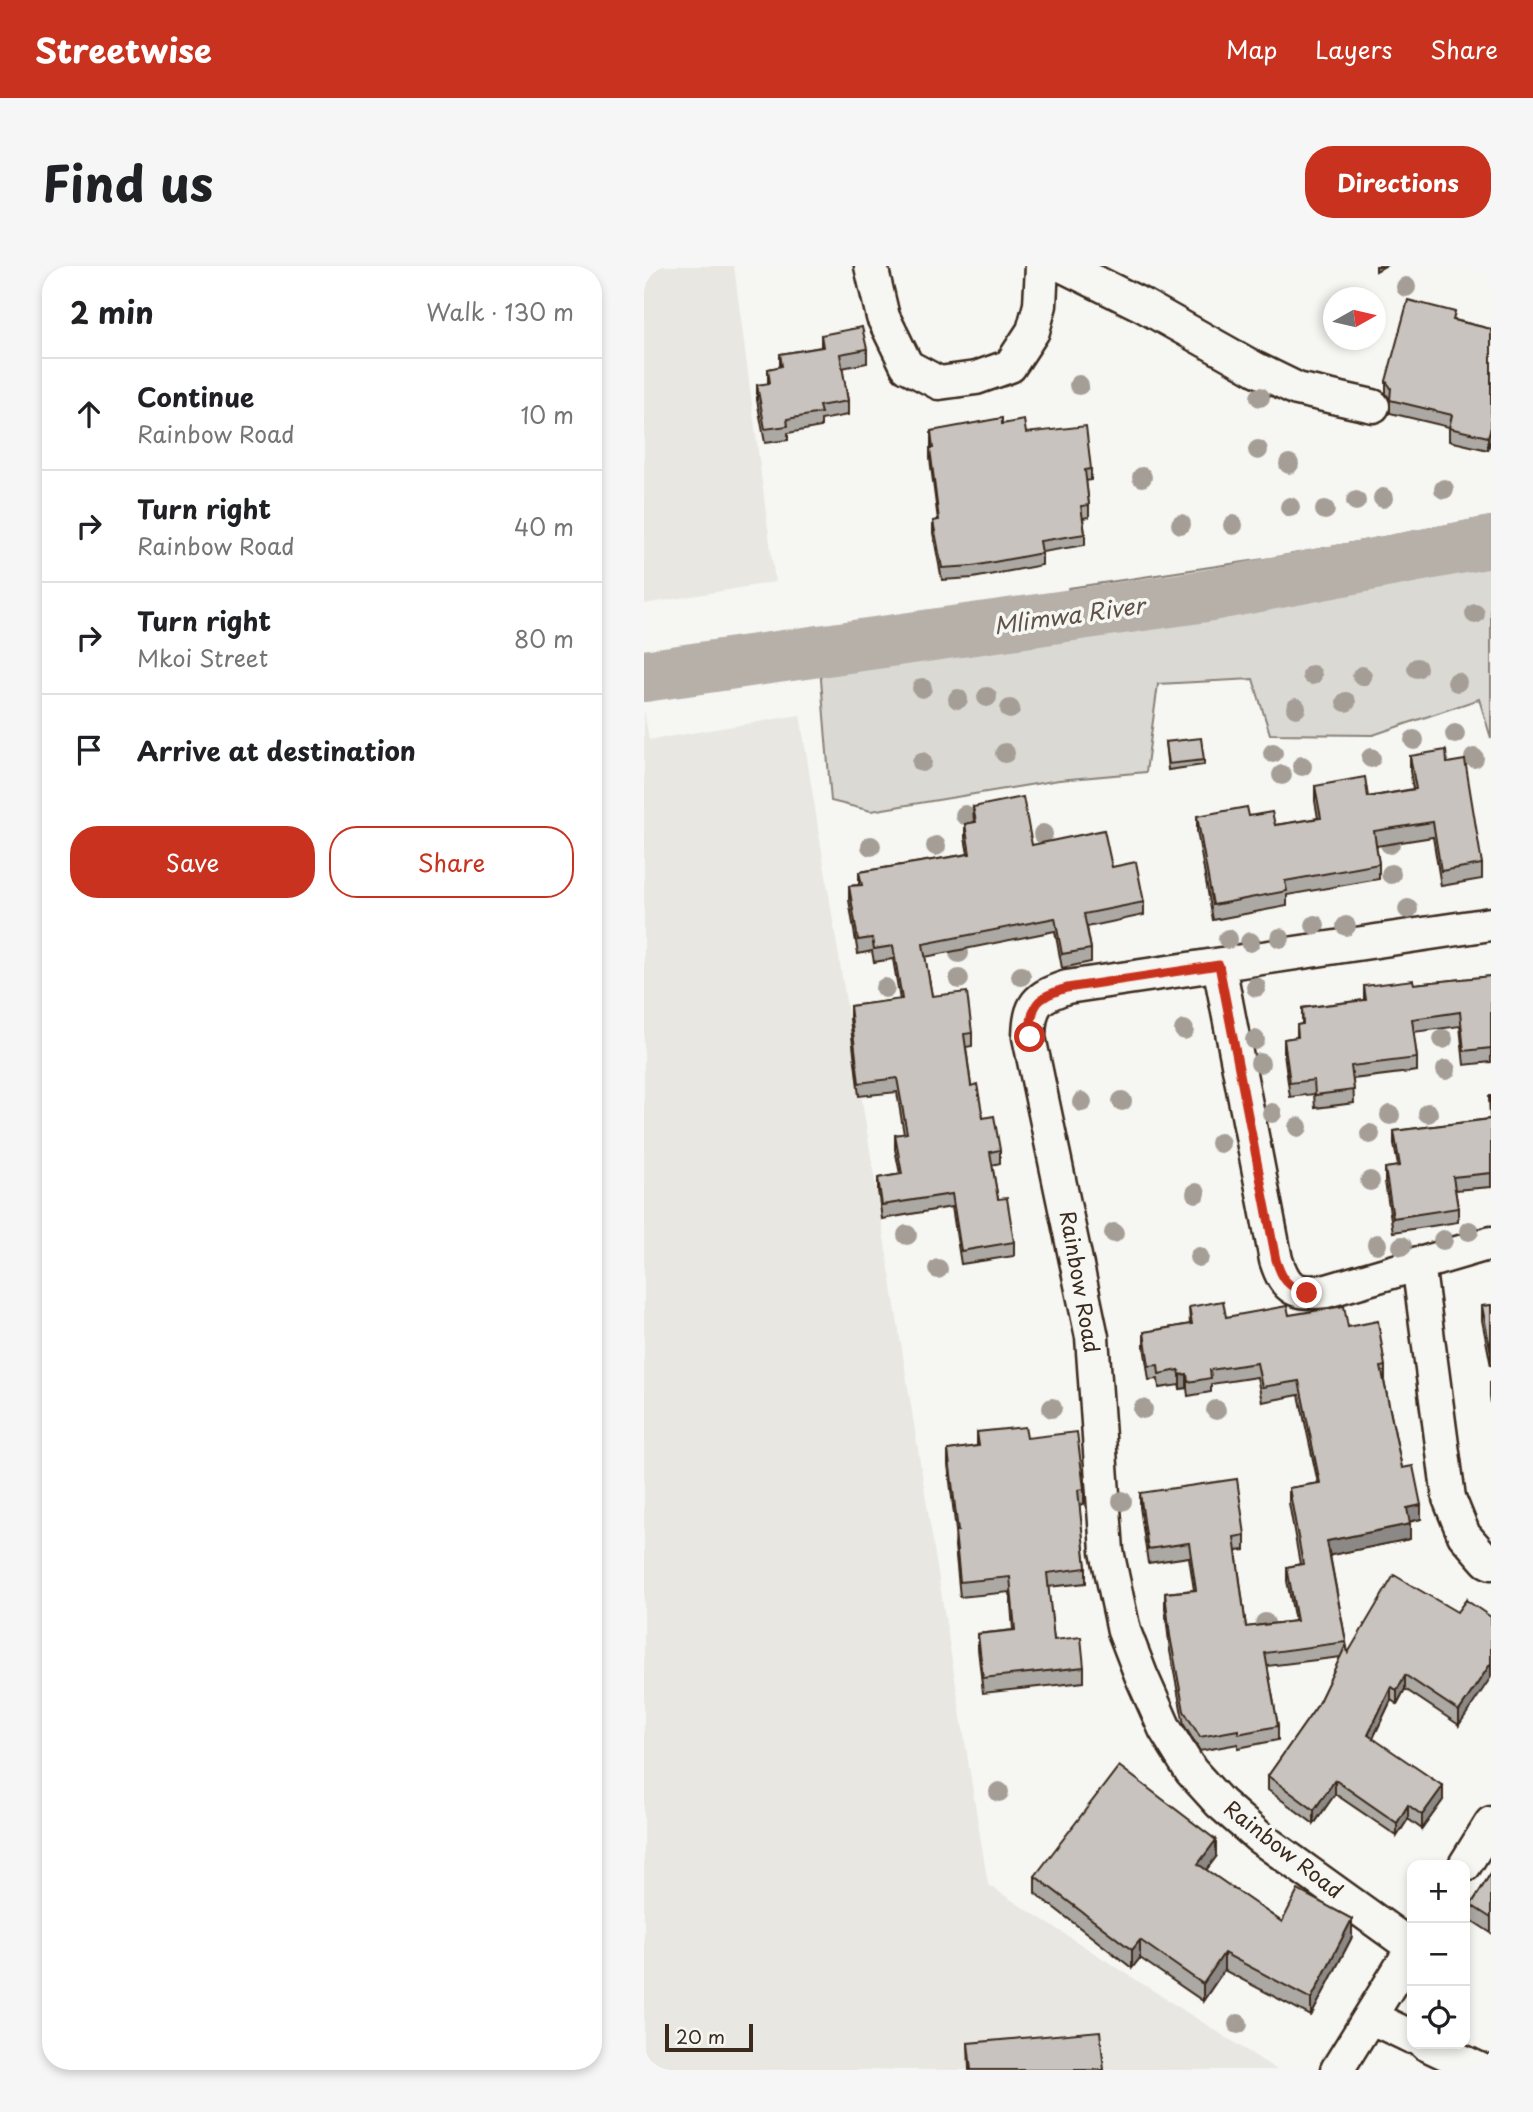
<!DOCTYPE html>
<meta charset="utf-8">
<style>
:root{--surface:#fff;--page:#f6f6f6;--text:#202124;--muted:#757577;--line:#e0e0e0;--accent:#c8321e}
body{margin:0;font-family:"Playpen Sans",sans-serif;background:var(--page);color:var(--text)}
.controls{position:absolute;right:21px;bottom:21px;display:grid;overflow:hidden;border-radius:14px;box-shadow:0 4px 10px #0003}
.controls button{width:63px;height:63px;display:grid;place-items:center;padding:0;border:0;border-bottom:2px solid var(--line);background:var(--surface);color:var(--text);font:35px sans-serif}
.compass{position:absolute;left:679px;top:21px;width:63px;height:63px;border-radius:50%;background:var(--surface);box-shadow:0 4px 10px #0003;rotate:82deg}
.scale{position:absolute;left:21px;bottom:18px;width:88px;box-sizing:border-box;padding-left:7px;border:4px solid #3b2a1e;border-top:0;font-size:19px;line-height:24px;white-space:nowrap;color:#3b2a1e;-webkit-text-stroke:5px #f6f6f2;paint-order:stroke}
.stop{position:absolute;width:21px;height:21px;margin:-16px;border:5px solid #c8321e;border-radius:50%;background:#fff}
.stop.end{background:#c8321e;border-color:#fff;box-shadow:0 2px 7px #0008}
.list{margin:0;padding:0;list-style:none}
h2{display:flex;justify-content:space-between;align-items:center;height:91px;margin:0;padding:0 28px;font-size:30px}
h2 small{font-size:23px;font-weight:400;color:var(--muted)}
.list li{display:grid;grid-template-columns:46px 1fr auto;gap:21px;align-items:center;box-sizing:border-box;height:112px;padding:0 28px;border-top:2px solid var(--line)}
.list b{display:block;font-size:26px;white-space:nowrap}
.list p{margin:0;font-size:23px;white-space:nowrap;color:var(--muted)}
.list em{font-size:23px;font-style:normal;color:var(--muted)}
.actions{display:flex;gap:14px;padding:21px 28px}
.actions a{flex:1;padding:16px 0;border:2px solid var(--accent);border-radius:28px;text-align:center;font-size:24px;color:var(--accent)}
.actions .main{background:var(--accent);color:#fff}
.icon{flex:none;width:38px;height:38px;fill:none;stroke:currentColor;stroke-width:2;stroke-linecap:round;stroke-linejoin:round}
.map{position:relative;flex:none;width:847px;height:1804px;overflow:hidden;border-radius:28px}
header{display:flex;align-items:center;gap:42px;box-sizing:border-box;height:98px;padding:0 35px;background:var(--accent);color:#fff}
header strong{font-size:33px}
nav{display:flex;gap:38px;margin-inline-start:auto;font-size:24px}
.intro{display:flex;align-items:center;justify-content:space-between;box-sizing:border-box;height:168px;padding:0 42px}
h1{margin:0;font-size:49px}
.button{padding:18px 32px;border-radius:28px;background:var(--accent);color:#fff;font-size:24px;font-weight:700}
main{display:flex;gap:42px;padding:0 42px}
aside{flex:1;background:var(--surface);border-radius:28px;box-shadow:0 4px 10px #0003}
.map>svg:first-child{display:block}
</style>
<header>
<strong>Streetwise</strong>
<nav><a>Map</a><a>Layers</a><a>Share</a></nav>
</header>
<div class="intro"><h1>Find us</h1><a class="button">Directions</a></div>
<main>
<aside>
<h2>2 min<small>Walk · 130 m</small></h2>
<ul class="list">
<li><svg class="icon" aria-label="ahead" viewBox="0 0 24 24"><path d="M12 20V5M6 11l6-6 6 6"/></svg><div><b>Continue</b><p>Rainbow Road</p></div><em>10 m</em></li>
<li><svg class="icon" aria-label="right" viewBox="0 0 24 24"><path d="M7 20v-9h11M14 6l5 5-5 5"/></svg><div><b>Turn right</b><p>Rainbow Road</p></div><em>40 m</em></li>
<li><svg class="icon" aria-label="right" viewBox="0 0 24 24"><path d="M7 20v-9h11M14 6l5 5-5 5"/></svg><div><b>Turn right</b><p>Mkoi Street</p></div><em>80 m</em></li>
<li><svg class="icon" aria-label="arrive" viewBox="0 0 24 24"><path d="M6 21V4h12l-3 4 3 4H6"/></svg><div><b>Arrive at destination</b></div></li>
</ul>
<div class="actions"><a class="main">Save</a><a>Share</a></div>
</aside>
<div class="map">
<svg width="847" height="1804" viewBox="0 0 847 1804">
<rect width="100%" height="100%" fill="#f6f6f2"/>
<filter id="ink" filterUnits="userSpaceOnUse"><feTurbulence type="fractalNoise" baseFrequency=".0143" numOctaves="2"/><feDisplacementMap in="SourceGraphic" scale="14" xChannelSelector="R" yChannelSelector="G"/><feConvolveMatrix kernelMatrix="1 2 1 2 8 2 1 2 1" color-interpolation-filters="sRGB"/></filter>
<g filter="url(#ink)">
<path fill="#e8e7e2" d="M 0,0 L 90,0 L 131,316 L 0,338 Z
M 0,444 L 5,474 L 156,449 L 344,1619 L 633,1804 L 0,1804 Z"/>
<path fill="#dad9d3" stroke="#8a8278" stroke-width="2" d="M 847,251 L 847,472 L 835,433 L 729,469 L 626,468 L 609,413 L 514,418 L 502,506 L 415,514 L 227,545 L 187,535 L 176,401 L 397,370 L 425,322 L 627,292 Z"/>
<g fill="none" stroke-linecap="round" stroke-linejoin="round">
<path stroke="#b6b0a9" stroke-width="52" d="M 0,410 L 562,330 L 847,276"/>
<defs>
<path id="minor" d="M 227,0 L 239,51 L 263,100 L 295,117 L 332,112 L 366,100 L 389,65 L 396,39 L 398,0
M 419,0 L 500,40 L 612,103 L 653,123 L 729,140
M 575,699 L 632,994 C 642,1025 652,1028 683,1025 L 847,977
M 774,997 L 805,1232 L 820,1269 L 843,1295 L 847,1297
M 821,1599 L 847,1557
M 768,1681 L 615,1571 L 576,1537 L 547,1505 L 521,1463 L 497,1409 L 480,1365 L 463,1285 L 448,1071 L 385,771 C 386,738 392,731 423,721 L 847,658
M 726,1751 L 768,1771
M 782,1778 L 837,1804
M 693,1804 L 768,1683"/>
</defs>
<use href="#minor" stroke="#3b2a1e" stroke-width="37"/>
<use href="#minor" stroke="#f6f6f2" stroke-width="32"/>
</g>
<g fill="#a59e96">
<circle cx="762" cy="21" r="10"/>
<circle cx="435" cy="119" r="10"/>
<circle cx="616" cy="131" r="10"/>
<circle cx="614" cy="184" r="10"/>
<circle cx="645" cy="198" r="10"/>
<circle cx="498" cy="211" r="10"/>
<circle cx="800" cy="223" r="10"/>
<circle cx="739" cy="232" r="10"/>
<circle cx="712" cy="235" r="10"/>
<circle cx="646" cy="241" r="10"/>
<circle cx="681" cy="244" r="10"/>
<circle cx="537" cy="258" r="10"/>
<circle cx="589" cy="259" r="10"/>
<circle cx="831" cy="348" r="10"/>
<circle cx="773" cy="402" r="10"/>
<circle cx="668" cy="409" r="10"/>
<circle cx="718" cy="410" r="10"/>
<circle cx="813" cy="416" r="10"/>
<circle cx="278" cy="422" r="10"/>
<circle cx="343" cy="431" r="10"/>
<circle cx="314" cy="433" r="10"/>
<circle cx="702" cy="436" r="10"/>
<circle cx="652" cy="442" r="10"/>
<circle cx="366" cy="443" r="10"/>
<circle cx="811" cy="468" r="10"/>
<circle cx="770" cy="474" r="10"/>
<circle cx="361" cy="487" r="10"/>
<circle cx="629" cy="487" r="10"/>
<circle cx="727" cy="492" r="10"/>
<circle cx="830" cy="492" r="10"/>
<circle cx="278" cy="496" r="10"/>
<circle cx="658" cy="500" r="10"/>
<circle cx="638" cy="509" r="10"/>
<circle cx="321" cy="549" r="10"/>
<circle cx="399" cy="568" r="10"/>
<circle cx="746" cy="578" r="10"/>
<circle cx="227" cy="580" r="10"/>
<circle cx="292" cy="580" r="10"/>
<circle cx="747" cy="608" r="10"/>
<circle cx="764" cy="643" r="10"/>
<circle cx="671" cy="659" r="10"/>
<circle cx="702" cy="660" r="10"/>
<circle cx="636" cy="672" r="10"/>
<circle cx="584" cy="673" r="10"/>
<circle cx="606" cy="676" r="10"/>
<circle cx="315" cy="687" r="10"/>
<circle cx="377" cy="710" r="10"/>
<circle cx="315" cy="713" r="10"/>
<circle cx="612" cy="721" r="10"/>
<circle cx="241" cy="722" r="10"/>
<circle cx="540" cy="764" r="10"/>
<circle cx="799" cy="773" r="10"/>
<circle cx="611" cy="774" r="10"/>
<circle cx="616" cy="797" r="10"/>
<circle cx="802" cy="804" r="10"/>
<circle cx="478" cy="835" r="10"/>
<circle cx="438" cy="836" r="10"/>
<circle cx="628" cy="847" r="10"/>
<circle cx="784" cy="847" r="10"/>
<circle cx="746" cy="849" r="10"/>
<circle cx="654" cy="861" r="10"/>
<circle cx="726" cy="868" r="10"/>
<circle cx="576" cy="877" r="10"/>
<circle cx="726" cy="915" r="10"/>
<circle cx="552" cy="927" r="10"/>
<circle cx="825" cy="965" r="10"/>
<circle cx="470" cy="967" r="10"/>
<circle cx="263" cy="969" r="10"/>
<circle cx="799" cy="974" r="10"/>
<circle cx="733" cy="978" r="10"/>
<circle cx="758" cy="980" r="10"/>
<circle cx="555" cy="991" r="10"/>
<circle cx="294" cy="1003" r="10"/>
<circle cx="408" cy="1142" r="10"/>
<circle cx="499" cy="1143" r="10"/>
<circle cx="572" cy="1144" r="10"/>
<circle cx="478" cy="1235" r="10"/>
<circle cx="621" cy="1357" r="10"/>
<circle cx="355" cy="1526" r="10"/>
<circle cx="594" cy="1758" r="10"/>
</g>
<path fill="#aca8a3" stroke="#3b2a1e" stroke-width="2" d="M 811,54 L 847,63 L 844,184 L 805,175 L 805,161 L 746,147 L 746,133 L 742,128 L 742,115 Z
M 177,69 L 223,83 L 223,97 L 198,102 L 204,135 L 204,149 L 177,154 L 177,161 L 144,167 L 144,174 L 121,177 L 113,134 L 113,119 L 124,118 L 124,103 L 136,101 L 136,88 L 177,81 Z
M 358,158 L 382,167 L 447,203 L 447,214 L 442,215 L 445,239 L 445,251 L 439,252 L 441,268 L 441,279 L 398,286 L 398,299 L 329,312 L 298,314 L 289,267 L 289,255 L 294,254 L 286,193 L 286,182 L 287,182 L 287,165 Z
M 521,476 L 560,494 L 560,499 L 524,504 Z
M 766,490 L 803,497 L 838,598 L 838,613 L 797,620 L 789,571 L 732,580 L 735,598 L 735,613 L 643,629 L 643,640 L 569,654 L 553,565 L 553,550 L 605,550 L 631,559 L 674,552 L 671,535 L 671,520 L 724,531 L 769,523 L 766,505 Z
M 329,541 L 388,579 L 468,601 L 500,636 L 500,649 L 443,661 L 447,683 L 447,696 L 418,702 L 411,665 L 281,691 L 288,730 L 328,767 L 328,780 L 322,781 L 327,820 L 339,852 L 356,884 L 356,897 L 348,899 L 354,933 L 370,976 L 370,990 L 317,998 L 308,941 L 238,953 L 234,925 L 234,912 L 256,908 L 251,883 L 251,869 L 260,868 L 253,826 L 215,830 L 206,753 L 206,740 L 256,734 L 249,693 L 230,696 L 228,685 L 214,688 L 205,634 L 205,620 L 215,619 L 215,606 L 324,588 L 321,572 L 321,558 L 330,556 Z
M 847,710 L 847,796 L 820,799 L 816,760 L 769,766 L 773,792 L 773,805 L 709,813 L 710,837 L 671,842 L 670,828 L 646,831 L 640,787 L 640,773 L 653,771 L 653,759 L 658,758 L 658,742 L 720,734 L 720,720 L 770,718 Z
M 845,830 L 847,830 L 847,921 L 811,924 L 814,942 L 814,956 L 749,966 L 741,916 L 741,902 L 754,900 L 750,878 L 750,865 L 846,853 Z
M 847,1039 L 847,1100 L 838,1054 L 838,1040 Z
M 545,1041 L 582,1051 L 645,1049 L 704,1061 L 741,1100 L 741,1114 L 740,1115 L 758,1202 L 777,1253 L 765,1256 L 766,1273 L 686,1289 L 704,1387 L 813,1346 L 822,1334 L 815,1459 L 761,1423 L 753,1438 L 747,1434 L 729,1472 L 799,1534 L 778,1563 L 764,1553 L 753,1570 L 691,1528 L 670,1558 L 624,1524 L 624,1510 L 673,1440 L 697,1391 L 623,1400 L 634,1460 L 634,1474 L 594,1482 L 594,1478 L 556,1485 L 540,1459 L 526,1385 L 521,1342 L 521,1327 L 550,1324 L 545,1291 L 504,1297 L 496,1241 L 496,1227 L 601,1269 L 601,1284 L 592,1285 L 602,1361 L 651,1355 L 643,1315 L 643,1301 L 656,1298 L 645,1237 L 645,1222 L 674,1217 L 655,1129 L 618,1136 L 613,1111 L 567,1118 L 567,1126 L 544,1130 L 543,1122 L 536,1123 L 535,1119 L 515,1122 L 514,1113 L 505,1114 L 500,1080 L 500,1066 L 546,1058 Z
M 846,1116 L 847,1116 L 847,1137 L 846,1130 Z
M 333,1166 L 383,1172 L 440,1223 L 440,1238 L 435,1239 L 442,1302 L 442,1317 L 404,1321 L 410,1374 L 440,1401 L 440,1416 L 339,1427 L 334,1383 L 334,1368 L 369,1364 L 366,1326 L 316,1331 L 311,1280 L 312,1265 L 304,1199 L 304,1184 L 333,1180 Z
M 572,1591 L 562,1604 L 638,1656 L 708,1671 L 667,1750 L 580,1704 L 559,1735 L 496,1692 L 488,1702 L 391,1627 L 391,1610 Z
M 847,1607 L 847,1667 L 827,1654 L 827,1639 Z
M 324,1777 L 460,1804 L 325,1804 Z"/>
<path fill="#8c8885" stroke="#3b2a1e" stroke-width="2" d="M 732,0 L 741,0 L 732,5 Z
M 847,161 L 847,174 L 844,184 L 844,171 Z
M 543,1108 L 543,1122 L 536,1123 L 536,1109 Z
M 777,1239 L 777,1253 L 763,1256 L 763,1242 Z
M 766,1258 L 766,1273 L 683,1290 L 683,1275 Z
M 847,1397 L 847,1411 L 815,1459 L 815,1445 Z
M 761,1409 L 761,1423 L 753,1438 L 753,1424 Z
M 747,1421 L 747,1434 L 724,1483 L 724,1469 Z
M 691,1514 L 691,1528 L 670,1558 L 670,1544 Z
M 799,1520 L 799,1534 L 778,1563 L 778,1549 Z
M 764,1539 L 764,1553 L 753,1570 L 753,1557 Z
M 572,1574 L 572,1591 L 554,1615 L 554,1598 Z
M 708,1653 L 708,1671 L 667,1750 L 667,1733 Z
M 496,1674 L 496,1692 L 488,1702 L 488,1684 Z
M 580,1687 L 580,1704 L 559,1735 L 559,1718 Z"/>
<path fill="#c8c3be" stroke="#3b2a1e" stroke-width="2" d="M 764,34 L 811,46 L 809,54 L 847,63 L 847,161 L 844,171 L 805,162 L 808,149 L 746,134 L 747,122 L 742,115 Z
M 218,61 L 223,83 L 196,88 L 204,135 L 175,140 L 177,147 L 143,153 L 144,160 L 121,163 L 113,119 L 126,117 L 124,103 L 138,100 L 136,88 L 179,81 L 177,69 Z
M 358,152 L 358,158 L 380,154 L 382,167 L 442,160 L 447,203 L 441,204 L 445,239 L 437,240 L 441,268 L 396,275 L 398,287 L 329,300 L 298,302 L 289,255 L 295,254 L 286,182 L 289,182 L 287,165 Z
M 557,472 L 560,494 L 524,498 L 521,476 Z
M 802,484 L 803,497 L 821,494 L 838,598 L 797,605 L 789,556 L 730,565 L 735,598 L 641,615 L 643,625 L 569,639 L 553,550 L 603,541 L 605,550 L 628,546 L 631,559 L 677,552 L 671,520 L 721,511 L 724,531 L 772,523 L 766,490 Z
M 379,531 L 388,579 L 460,564 L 468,601 L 492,596 L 500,636 L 440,648 L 447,683 L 418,688 L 411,652 L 279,678 L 288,730 L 323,726 L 328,767 L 320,768 L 327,820 L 333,818 L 339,852 L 350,850 L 356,884 L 346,886 L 354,933 L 363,932 L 370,976 L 317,985 L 308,928 L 238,939 L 234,912 L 258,908 L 251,869 L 263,867 L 253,812 L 215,817 L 206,740 L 258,733 L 249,680 L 230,683 L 228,672 L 214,674 L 205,620 L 218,619 L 215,606 L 326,588 L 321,558 L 332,556 L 329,541 Z
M 847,710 L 847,782 L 820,785 L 816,746 L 768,753 L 773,792 L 707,800 L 710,824 L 671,829 L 670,814 L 646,817 L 640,773 L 654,771 L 653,759 L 659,758 L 658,742 L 722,734 L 720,720 L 769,714 L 770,718 Z
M 845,830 L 847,830 L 847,848 Z
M 847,853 L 847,907 L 809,911 L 814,942 L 749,952 L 741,902 L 756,900 L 750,865 Z
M 579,1035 L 582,1051 L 643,1040 L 645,1049 L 700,1040 L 704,1061 L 734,1055 L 741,1100 L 737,1101 L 758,1202 L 769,1200 L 777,1239 L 763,1242 L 766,1258 L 683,1275 L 702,1376 L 621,1387 L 634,1460 L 594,1468 L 594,1464 L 556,1471 L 540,1445 L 526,1370 L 521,1327 L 552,1324 L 545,1277 L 504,1283 L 496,1227 L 593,1213 L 601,1269 L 590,1271 L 602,1361 L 653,1355 L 643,1301 L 659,1298 L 645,1222 L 676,1217 L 655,1115 L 618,1121 L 613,1097 L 566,1104 L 567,1112 L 544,1116 L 543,1108 L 536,1109 L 535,1104 L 515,1108 L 514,1099 L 505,1100 L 500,1066 L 548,1058 L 545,1041 Z
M 847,1039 L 847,1087 L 838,1040 Z
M 381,1161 L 383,1172 L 433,1166 L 440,1223 L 434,1224 L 442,1302 L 403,1307 L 410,1374 L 437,1371 L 440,1401 L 339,1412 L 334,1368 L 371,1364 L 366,1311 L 316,1316 L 311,1265 L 314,1265 L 304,1184 L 335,1180 L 333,1166 Z
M 750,1309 L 813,1346 L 822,1334 L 847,1351 L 847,1397 L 815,1445 L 761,1409 L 753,1424 L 747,1421 L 724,1469 L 799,1520 L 778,1549 L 764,1539 L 753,1557 L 691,1514 L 670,1544 L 624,1510 L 673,1440 L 702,1379 L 704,1387 Z
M 475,1500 L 572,1574 L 554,1598 L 638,1656 L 654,1624 L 708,1653 L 667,1733 L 580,1687 L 559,1718 L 496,1674 L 488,1684 L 391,1610 Z
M 847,1607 L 847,1652 L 827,1639 Z
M 456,1765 L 460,1804 L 327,1804 L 324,1777 Z"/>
</g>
<g fill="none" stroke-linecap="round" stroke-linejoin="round" filter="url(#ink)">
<path stroke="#c8321e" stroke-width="9" d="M 386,771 C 387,738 392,731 423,722 L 575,699 L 632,994 C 638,1013 643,1021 663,1027"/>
</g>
<g text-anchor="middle" stroke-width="7" stroke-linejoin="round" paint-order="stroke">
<g font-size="21" fill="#3b2a1e" stroke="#f6f6f2">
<text transform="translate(435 1016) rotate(80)" y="7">Rainbow Road</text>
<text transform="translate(639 1584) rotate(38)" y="7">Rainbow Road</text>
</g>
<g font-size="23" font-style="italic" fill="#605248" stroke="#f6f6f2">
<text transform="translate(425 350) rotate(-8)" y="8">Mlimwa River</text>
</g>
</g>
</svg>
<div class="controls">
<button>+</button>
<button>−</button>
<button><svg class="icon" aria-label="locate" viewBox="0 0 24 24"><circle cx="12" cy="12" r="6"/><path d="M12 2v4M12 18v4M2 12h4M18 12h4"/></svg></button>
</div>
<svg class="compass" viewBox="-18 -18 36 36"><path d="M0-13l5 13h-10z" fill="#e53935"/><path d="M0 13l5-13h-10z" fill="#757577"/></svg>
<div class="scale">20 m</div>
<div class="stop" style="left:386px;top:771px"></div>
<div class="stop end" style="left:663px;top:1027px"></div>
</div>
</main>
